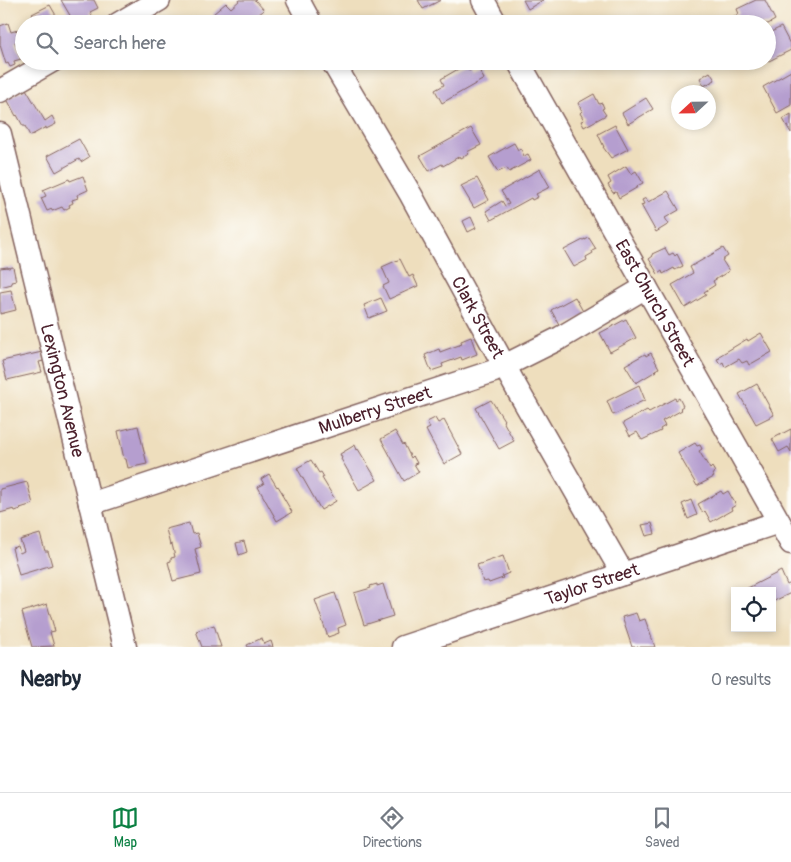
<!DOCTYPE html>
<style>
:root{--surface:#fff;--page:#f2f2f3;--text:#1f2937;--muted:#747a83;--line:#e0e1e3;--accent:#0b8043}
body{margin:0;font-family:Pangolin,sans-serif;background:var(--page);color:var(--text)}
.controls{position:absolute;right:15px;bottom:15px;display:grid;overflow:hidden;border-radius:0px;box-shadow:0 2px 8px #0003}
.controls button{width:45px;height:45px;display:grid;place-items:center;padding:0;border:0;border-bottom:1px solid var(--line);background:var(--surface);color:var(--text);font:25px sans-serif}
.compass{position:absolute;left:671px;top:85px;width:45px;height:45px;border-radius:50%;background:var(--surface);box-shadow:0 2px 8px #0003;rotate:248deg}
.list{margin:0;padding:0;list-style:none}
h2{display:flex;justify-content:space-between;align-items:center;height:65px;margin:0;padding:0 20px;font-size:21px}
h2 small{font-size:16px;font-weight:400;color:var(--muted)}
.icon{flex:none;width:28px;height:28px;fill:none;stroke:currentColor;stroke-width:2;stroke-linecap:round;stroke-linejoin:round}
.map{position:relative;flex:none;width:791px;height:647px;overflow:hidden}
.search{position:absolute;background:var(--surface);box-shadow:0 2px 8px #0003;left:15px;right:15px;top:15px;height:55px;display:flex;align-items:center;gap:12px;box-sizing:border-box;padding:0 18px;border-radius:28px;color:var(--muted);font-size:19px}
.sheet{height:145px;background:var(--surface)}
nav{display:flex;justify-content:space-around;align-items:center;box-sizing:border-box;height:70px;border-top:1px solid var(--line);background:var(--surface);font-size:14px;color:var(--muted)}
nav a{display:grid;justify-items:center;gap:2px}
nav .on{color:var(--accent)}
.map>svg:first-child{display:block}
</style>
<div class="map">
<svg width="791" height="647" viewBox="0 0 791 647">
<rect width="100%" height="100%" fill="#fdfcf7"/>
<filter id="ink" filterUnits="userSpaceOnUse"><feTurbulence type="fractalNoise" baseFrequency=".02" numOctaves="2"/><feDisplacementMap in="SourceGraphic" scale="10" xChannelSelector="R" yChannelSelector="G"/><feConvolveMatrix kernelMatrix="1 2 1 2 8 2 1 2 1" color-interpolation-filters="sRGB"/></filter>
<filter id="wash" filterUnits="userSpaceOnUse"><feTurbulence type="fractalNoise" baseFrequency=".0096" numOctaves="4" result="noise"/><feDisplacementMap in="SourceGraphic" scale="20" xChannelSelector="R" yChannelSelector="G"/><feGaussianBlur stdDeviation="1.12" result="paint"/><feColorMatrix in="noise" values="0 0 0 0 0 0 0 0 0 0 0 0 0 0 0 0 0 1.4 0 .05"/><feComposite in="paint" operator="in"/></filter>
<g filter="url(#wash)">
<rect width="100%" height="100%" fill="#eedebd"/>
<g id="blocks">
<path fill="#b59ecf" d="M 61,0 L 94,0 L 98,8 L 90,12 L 95,22 L 91,24 L 75,24 Z
M 240,0 L 255,0 L 264,10 L 248,24 L 221,24 L 213,14 L 226,3 L 231,8 Z
M 418,0 L 441,0 L 423,9 Z
M 523,0 L 543,0 L 528,9 Z
M 756,0 L 765,0 L 775,20 L 768,24 L 744,24 L 742,21 L 737,24 L 733,17 L 739,14 L 737,9 Z
M 50,5 L 61,24 L 36,24 L 32,14 Z
M 8,23 L 11,32 L 18,30 L 21,40 L 15,42 L 21,59 L 14,61 L 15,65 L 10,67 L 8,63 L 6,64 L 0,45 L 0,26 Z
M 781,27 L 791,46 L 791,50 L 767,62 L 767,34 Z
M 465,65 L 469,71 L 477,66 L 484,79 L 442,103 L 435,90 L 444,85 L 441,79 Z
M 791,71 L 791,105 L 777,113 L 763,87 Z
M 710,72 L 715,80 L 704,86 L 700,78 Z
M 26,89 L 45,121 L 52,116 L 56,124 L 46,129 L 46,127 L 30,136 L 25,126 L 23,126 L 17,115 L 16,116 L 7,99 Z
M 594,94 L 599,104 L 602,103 L 604,108 L 602,109 L 606,115 L 584,127 L 581,121 L 584,120 L 580,113 L 582,111 L 578,103 Z
M 646,98 L 653,109 L 628,124 L 622,113 Z
M 791,114 L 791,133 L 783,119 Z
M 615,125 L 628,149 L 611,158 L 603,147 L 604,147 L 598,134 Z
M 471,128 L 481,145 L 467,152 L 469,154 L 461,158 L 460,156 L 443,166 L 442,164 L 429,171 L 420,156 Z
M 79,139 L 89,157 L 81,162 L 79,159 L 56,172 L 47,156 Z
M 514,143 L 518,150 L 521,149 L 524,156 L 528,154 L 531,160 L 509,172 L 507,168 L 498,172 L 489,157 Z
M 626,166 L 631,174 L 636,171 L 643,183 L 637,186 L 638,187 L 619,198 L 616,192 L 613,193 L 608,185 L 611,183 L 608,177 Z
M 540,169 L 550,187 L 536,194 L 538,197 L 532,200 L 531,198 L 491,220 L 486,211 L 502,201 L 505,206 L 509,204 L 501,191 Z
M 83,176 L 88,190 L 77,195 L 78,198 L 72,200 L 73,203 L 69,205 L 70,207 L 64,210 L 62,207 L 52,211 L 52,209 L 47,211 L 41,198 L 46,196 L 43,190 L 69,179 L 70,181 Z
M 477,178 L 489,200 L 474,208 L 461,186 Z
M 668,191 L 679,210 L 665,218 L 669,224 L 656,232 L 641,205 L 644,204 L 642,200 L 646,198 L 648,202 Z
M 471,217 L 476,228 L 468,232 L 463,221 Z
M 589,238 L 596,249 L 592,251 L 593,253 L 586,257 L 587,260 L 574,267 L 564,250 L 585,239 L 585,240 Z
M 665,248 L 669,255 L 673,253 L 675,256 L 677,254 L 683,266 L 675,270 L 674,268 L 663,274 L 662,271 L 658,274 L 649,259 L 653,256 L 652,254 Z
M 723,248 L 728,256 L 722,260 L 729,271 L 713,281 L 715,285 L 704,292 L 706,295 L 685,308 L 672,285 L 693,273 L 690,267 Z
M 400,259 L 409,277 L 413,275 L 418,286 L 389,299 L 383,286 L 389,283 L 382,267 Z
M 8,267 L 8,268 L 13,267 L 16,281 L 11,282 L 12,284 L 0,287 L 0,268 Z
M 11,290 L 16,310 L 0,314 L 0,292 Z
M 575,297 L 585,315 L 561,328 L 551,310 Z
M 381,298 L 387,311 L 369,318 L 364,305 Z
M 626,319 L 636,338 L 610,352 L 600,333 Z
M 761,333 L 772,352 L 749,365 L 747,361 L 742,363 L 739,359 L 725,367 L 723,362 L 720,364 L 717,359 L 720,358 L 719,356 L 747,339 L 748,341 Z
M 471,337 L 477,354 L 462,360 L 461,357 L 453,360 L 442,364 L 443,367 L 431,371 L 425,355 L 439,349 L 440,352 L 448,349 L 462,344 L 461,341 Z
M 42,352 L 44,361 L 39,362 L 42,372 L 7,380 L 2,361 Z
M 651,353 L 659,368 L 655,370 L 656,371 L 636,383 L 625,365 L 645,354 L 646,356 Z
M 757,384 L 774,415 L 756,424 L 739,394 Z
M 639,385 L 645,400 L 613,415 L 607,401 Z
M 675,398 L 676,400 L 679,398 L 683,406 L 680,408 L 682,410 L 662,421 L 665,426 L 660,429 L 661,431 L 642,440 L 637,432 L 630,436 L 623,423 L 647,410 L 649,412 Z
M 491,400 L 504,420 L 503,421 L 514,441 L 499,449 L 476,408 Z
M 435,418 L 438,423 L 444,420 L 462,454 L 444,464 L 426,430 L 430,428 L 427,422 Z
M 138,426 L 147,464 L 128,468 L 126,459 L 124,459 L 118,431 Z
M 791,429 L 791,452 L 788,447 L 779,452 L 772,439 Z
M 395,431 L 403,445 L 404,444 L 411,458 L 413,456 L 417,463 L 414,464 L 419,472 L 404,481 L 381,439 Z
M 695,443 L 697,446 L 700,445 L 702,449 L 699,451 L 710,469 L 712,467 L 715,472 L 712,474 L 714,477 L 697,486 L 678,453 Z
M 355,445 L 357,450 L 358,449 L 377,480 L 359,490 L 341,459 L 342,458 L 340,454 Z
M 311,460 L 319,473 L 321,472 L 324,477 L 322,478 L 336,501 L 321,510 L 297,468 Z
M 269,474 L 277,487 L 278,486 L 283,494 L 282,495 L 292,512 L 277,521 L 258,487 L 264,484 L 261,479 Z
M 27,482 L 33,504 L 20,508 L 21,509 L 15,511 L 14,509 L 0,513 L 0,489 Z
M 721,491 L 723,494 L 728,491 L 736,505 L 731,508 L 732,510 L 711,522 L 705,511 L 703,513 L 698,504 Z
M 691,500 L 697,515 L 688,519 L 682,504 Z
M 189,523 L 192,534 L 197,533 L 201,547 L 195,549 L 201,574 L 173,581 L 168,562 L 171,561 L 171,558 L 175,557 L 172,544 L 170,545 L 166,529 Z
M 652,523 L 655,534 L 646,536 L 642,525 Z
M 40,534 L 45,551 L 48,551 L 52,565 L 19,575 L 12,548 L 18,546 L 20,553 L 24,551 L 20,540 Z
M 244,541 L 247,552 L 239,555 L 236,543 Z
M 503,556 L 509,573 L 502,576 L 503,578 L 489,583 L 488,581 L 483,582 L 477,565 Z
M 781,571 L 787,585 L 791,583 L 791,593 L 772,602 L 772,591 L 742,591 Z
M 377,584 L 377,586 L 383,584 L 393,616 L 364,625 L 354,593 L 371,588 L 370,586 Z
M 335,593 L 346,625 L 338,628 L 339,633 L 328,637 L 315,600 Z
M 47,604 L 55,631 L 50,632 L 54,646 L 32,647 L 22,612 Z
M 636,613 L 639,621 L 645,619 L 655,647 L 632,647 L 622,617 Z
M 214,625 L 221,647 L 202,647 L 196,631 Z
M 262,638 L 264,644 L 271,641 L 273,647 L 248,647 L 247,645 Z"/>
</g>
</g>
<g filter="url(#ink)">
<use href="#blocks" fill-opacity="0" stroke="#83625e" stroke-width="1"/>
<g fill="none" stroke-linecap="round" stroke-linejoin="round">
<defs>
<g id="minor">
<path d="M 298,0 L 311,24"/>
<path d="M 483,0 L 496,24"/>
<path d="M 118,24 L 159,0"/>
<path id="s1" d="M 332,61 L 411,195 L 517,389 L 623,574"/>
<path id="s2" d="M 518,61 L 791,543"/>
<path d="M 0,91 L 52,61"/>
<path id="s3" d="M 0,134 L 125,647"/>
<path id="s4" d="M 90,504 L 494,371 L 560,338 L 646,287"/>
<path id="s5" d="M 403,647 L 779,522"/>
</g>
</defs>
<use href="#minor" stroke="#83625e" stroke-width="25"/>
<use href="#minor" stroke="#fff" stroke-width="22"/>
</g>
</g>
<g text-anchor="middle" stroke-width="5" stroke-linejoin="round" paint-order="stroke">
<g font-size="18" fill="#4a1f2b" stroke="#fdfcf7">
<text dy="6" stroke="none"><textPath href="#s2" startOffset="278">East Church Street</textPath></text>
<text dy="6" stroke="none"><textPath href="#s1" startOffset="295">Clark Street</textPath></text>
<text dy="6" stroke="none"><textPath href="#s3" startOffset="264">Lexington Avenue</textPath></text>
<text dy="6" stroke="none"><textPath href="#s4" startOffset="300">Mulberry Street</textPath></text>
<text dy="6" stroke="none"><textPath href="#s5" startOffset="199">Taylor Street</textPath></text>
</g>
</g>
</svg>
<div class="controls">
<button><svg class="icon" aria-label="locate" viewBox="0 0 24 24"><circle cx="12" cy="12" r="6"/><path d="M12 2v4M12 18v4M2 12h4M18 12h4"/></svg></button>
</div>
<svg class="compass" viewBox="-18 -18 36 36"><path d="M0-13l5 13h-10z" fill="#e53935"/><path d="M0 13l5-13h-10z" fill="#747a83"/></svg>
<div class="search"><svg class="icon" aria-label="search" viewBox="0 0 24 24"><circle cx="10" cy="10" r="6"/><path d="M15 15l6 6"/></svg>Search here</div>
</div>
<section class="sheet">
<h2>Nearby<small>0 results</small></h2>
<ul class="list">
</ul>
</section>
<nav>
<a class="on"><svg class="icon" aria-label="map" viewBox="0 0 24 24"><path d="M3 6l6-2 6 2 6-2v14l-6 2-6-2-6 2zM9 4v14M15 6v14"/></svg>Map</a>
<a><svg class="icon" aria-label="directions" viewBox="0 0 24 24"><path d="M12 3l9 9-9 9-9-9zM9 14v-3h6M13 9l2 2-2 2"/></svg>Directions</a>
<a><svg class="icon" aria-label="saved" viewBox="0 0 24 24"><path d="M7 4h10v16l-5-4-5 4z"/></svg>Saved</a>
</nav>
